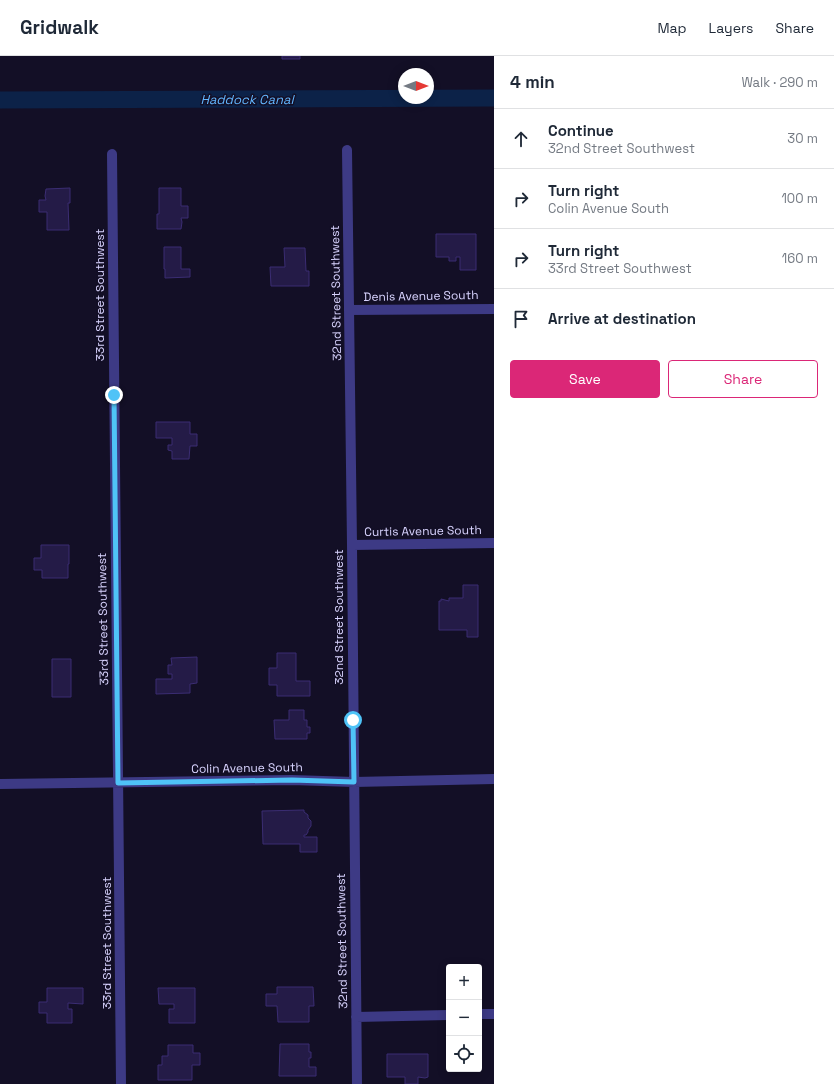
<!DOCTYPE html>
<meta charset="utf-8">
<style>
:root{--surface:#fff;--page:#f2f2f3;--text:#1f2937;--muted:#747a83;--line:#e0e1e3;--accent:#db2777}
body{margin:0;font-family:"Space Grotesk",sans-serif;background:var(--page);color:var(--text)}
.controls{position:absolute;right:12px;bottom:12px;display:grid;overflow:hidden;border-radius:4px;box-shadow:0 2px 10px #0003}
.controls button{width:36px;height:36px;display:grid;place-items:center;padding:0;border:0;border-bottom:1px solid var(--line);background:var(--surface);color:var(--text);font:20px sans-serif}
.compass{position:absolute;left:398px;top:12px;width:36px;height:36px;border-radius:50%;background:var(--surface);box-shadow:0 2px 10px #0003;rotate:90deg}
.stop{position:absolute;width:12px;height:12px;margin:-9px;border:3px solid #4fc3f7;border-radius:50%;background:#fff}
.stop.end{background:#4fc3f7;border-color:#fff;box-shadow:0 1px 4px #0008}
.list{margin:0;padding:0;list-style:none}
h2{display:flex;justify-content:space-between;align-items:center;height:52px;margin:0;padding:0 16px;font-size:17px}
h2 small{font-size:13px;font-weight:400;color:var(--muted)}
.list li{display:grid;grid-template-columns:26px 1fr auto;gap:12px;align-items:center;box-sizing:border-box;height:60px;padding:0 16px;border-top:1px solid var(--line)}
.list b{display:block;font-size:15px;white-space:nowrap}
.list p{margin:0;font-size:13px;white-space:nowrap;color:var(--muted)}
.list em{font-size:13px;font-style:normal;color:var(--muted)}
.actions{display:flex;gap:8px;padding:12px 16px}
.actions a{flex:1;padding:9px 0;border:1px solid var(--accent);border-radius:4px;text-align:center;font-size:14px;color:var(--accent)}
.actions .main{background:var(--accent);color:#fff}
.icon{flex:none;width:22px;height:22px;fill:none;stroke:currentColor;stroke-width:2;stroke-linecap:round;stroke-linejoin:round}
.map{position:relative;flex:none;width:494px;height:1028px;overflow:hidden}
header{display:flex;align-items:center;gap:24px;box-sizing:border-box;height:56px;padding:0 20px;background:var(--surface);border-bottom:1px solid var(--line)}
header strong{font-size:19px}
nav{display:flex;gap:22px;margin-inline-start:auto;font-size:14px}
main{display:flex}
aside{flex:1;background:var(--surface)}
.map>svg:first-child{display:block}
</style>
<header>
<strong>Gridwalk</strong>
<nav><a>Map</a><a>Layers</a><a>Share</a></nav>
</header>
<main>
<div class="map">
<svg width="494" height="1028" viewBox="0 0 494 1028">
<rect width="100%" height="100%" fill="#130f26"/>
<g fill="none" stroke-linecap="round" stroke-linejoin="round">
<path stroke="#0c2248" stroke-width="17" d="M 0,44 L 494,42"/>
</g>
<path fill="#241b47" stroke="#3b2d73" d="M 282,0 L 300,0 L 300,3 L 282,3 Z
M 70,132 L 70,147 L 68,147 L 69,174 L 47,174 L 47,156 L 39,156 L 39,144 L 46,144 L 45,140 L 46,133 Z
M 159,132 L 181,132 L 181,150 L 188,150 L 188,162 L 181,162 L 182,166 L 181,173 L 157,173 L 157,158 L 159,158 Z
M 436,178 L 476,178 L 476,214 L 460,214 L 460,201 L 456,201 L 456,205 L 449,205 L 449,201 L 436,201 Z
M 164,191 L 181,191 L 181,213 L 190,213 L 190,221 L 165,222 L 165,213 L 164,213 Z
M 284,192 L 305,192 L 306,215 L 309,215 L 309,230 L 271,230 L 270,211 L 285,211 Z
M 156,366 L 190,366 L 190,378 L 197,378 L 197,390 L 190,390 L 189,403 L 172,403 L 172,395 L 168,394 L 168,389 L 172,389 L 172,382 L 156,382 Z
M 41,489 L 69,489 L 69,508 L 68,508 L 68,522 L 42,522 L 42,514 L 34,514 L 34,502 L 41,502 Z
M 463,529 L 478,529 L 478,581 L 467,581 L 467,574 L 439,574 L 439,545 L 441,545 L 441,543 L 449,545 L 449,542 L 463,542 Z
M 277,597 L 296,597 L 296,625 L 310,625 L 310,640 L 277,640 L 277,629 L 269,629 L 269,612 L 277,612 Z
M 197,601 L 197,627 L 190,628 L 190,637 L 156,638 L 156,623 L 172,623 L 172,618 L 168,618 L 168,609 L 172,609 L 171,602 Z
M 52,603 L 71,603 L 71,641 L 52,641 Z
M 289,654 L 304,654 L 304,664 L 307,664 L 307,671 L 310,671 L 310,677 L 307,677 L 307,683 L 275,683 L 274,664 L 289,664 Z
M 304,754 L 304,756 L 308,759 L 308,762 L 311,765 L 311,770 L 308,774 L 308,776 L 306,779 L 304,779 L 304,781 L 317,781 L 317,796 L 300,796 L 300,788 L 263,788 L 262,755 Z
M 277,931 L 313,931 L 314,950 L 309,950 L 309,966 L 278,966 L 277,950 L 266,950 L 266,938 L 277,938 Z
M 47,932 L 83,932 L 83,948 L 68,947 L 68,953 L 72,953 L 72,967 L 47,967 L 47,957 L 39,957 L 39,946 L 47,946 Z
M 158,932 L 195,932 L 195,967 L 169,967 L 169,953 L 174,953 L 174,948 L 159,948 Z
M 280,988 L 309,988 L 309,996 L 311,996 L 311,1002 L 309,1002 L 309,1011 L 316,1011 L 316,1020 L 279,1020 Z
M 168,989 L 193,989 L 193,997 L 200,997 L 200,1009 L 192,1009 L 192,1024 L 158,1024 L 158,1009 L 162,1009 L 162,1000 L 168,1000 Z
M 387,998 L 428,998 L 428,1021 L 425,1022 L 418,1021 L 418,1028 L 405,1028 L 405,1021 L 387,1021 Z"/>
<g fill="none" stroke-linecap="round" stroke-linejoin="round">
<path stroke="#3d3a85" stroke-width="10" d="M 347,94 L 352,489 L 357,1028
M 112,98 L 121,1028
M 349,254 L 494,253
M 352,489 L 494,487
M 0,728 L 292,724 L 354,726 L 494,723
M 479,958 L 494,958
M 356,961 L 449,959"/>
</g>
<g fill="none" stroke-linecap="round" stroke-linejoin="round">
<path stroke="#4fc3f7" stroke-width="5" d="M 114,339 L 118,727 L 292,724 L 354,726 L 353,664"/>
</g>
<g text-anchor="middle" stroke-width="3" stroke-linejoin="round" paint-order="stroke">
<g font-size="12" fill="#d9d4ff" stroke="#130f26">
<text transform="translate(336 237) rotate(-91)" y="4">32nd Street Southwest</text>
<text transform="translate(100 239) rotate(-90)" y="4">33rd Street Southwest</text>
<text transform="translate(421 240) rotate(-1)" y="4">Denis Avenue South</text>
<text transform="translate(423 475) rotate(-1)" y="4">Curtis Avenue South</text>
<text transform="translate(339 561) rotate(-90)" y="4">32nd Street Southwest</text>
<text transform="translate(103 563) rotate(-91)" y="4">33rd Street Southwest</text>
<text transform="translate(247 712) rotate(-1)" y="4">Colin Avenue South</text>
<text transform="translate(342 885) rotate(-91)" y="4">32nd Street Southwest</text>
<text transform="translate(107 887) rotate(-90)" y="4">33rd Street Southwest</text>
</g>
<g font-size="13" font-style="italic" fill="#62b6ff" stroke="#130f26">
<text x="247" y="48">Haddock Canal</text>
</g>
</g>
</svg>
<div class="controls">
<button>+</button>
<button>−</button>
<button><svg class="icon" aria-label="locate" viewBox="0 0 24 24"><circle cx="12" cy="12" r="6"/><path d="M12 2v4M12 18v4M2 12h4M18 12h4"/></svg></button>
</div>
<svg class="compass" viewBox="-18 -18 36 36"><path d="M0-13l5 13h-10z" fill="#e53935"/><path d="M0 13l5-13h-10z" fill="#747a83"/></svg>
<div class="stop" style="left:353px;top:664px"></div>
<div class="stop end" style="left:114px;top:339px"></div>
</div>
<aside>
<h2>4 min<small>Walk · 290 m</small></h2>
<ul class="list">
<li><svg class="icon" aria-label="ahead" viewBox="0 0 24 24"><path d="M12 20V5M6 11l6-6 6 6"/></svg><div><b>Continue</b><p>32nd Street Southwest</p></div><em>30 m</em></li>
<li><svg class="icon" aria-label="right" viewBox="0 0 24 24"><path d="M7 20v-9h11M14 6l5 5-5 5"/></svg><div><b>Turn right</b><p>Colin Avenue South</p></div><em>100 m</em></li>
<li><svg class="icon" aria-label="right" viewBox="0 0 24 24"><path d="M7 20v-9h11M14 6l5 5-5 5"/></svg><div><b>Turn right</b><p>33rd Street Southwest</p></div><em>160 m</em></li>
<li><svg class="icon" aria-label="arrive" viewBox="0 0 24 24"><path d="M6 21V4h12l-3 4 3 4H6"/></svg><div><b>Arrive at destination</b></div></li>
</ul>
<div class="actions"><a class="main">Save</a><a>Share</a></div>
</aside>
</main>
